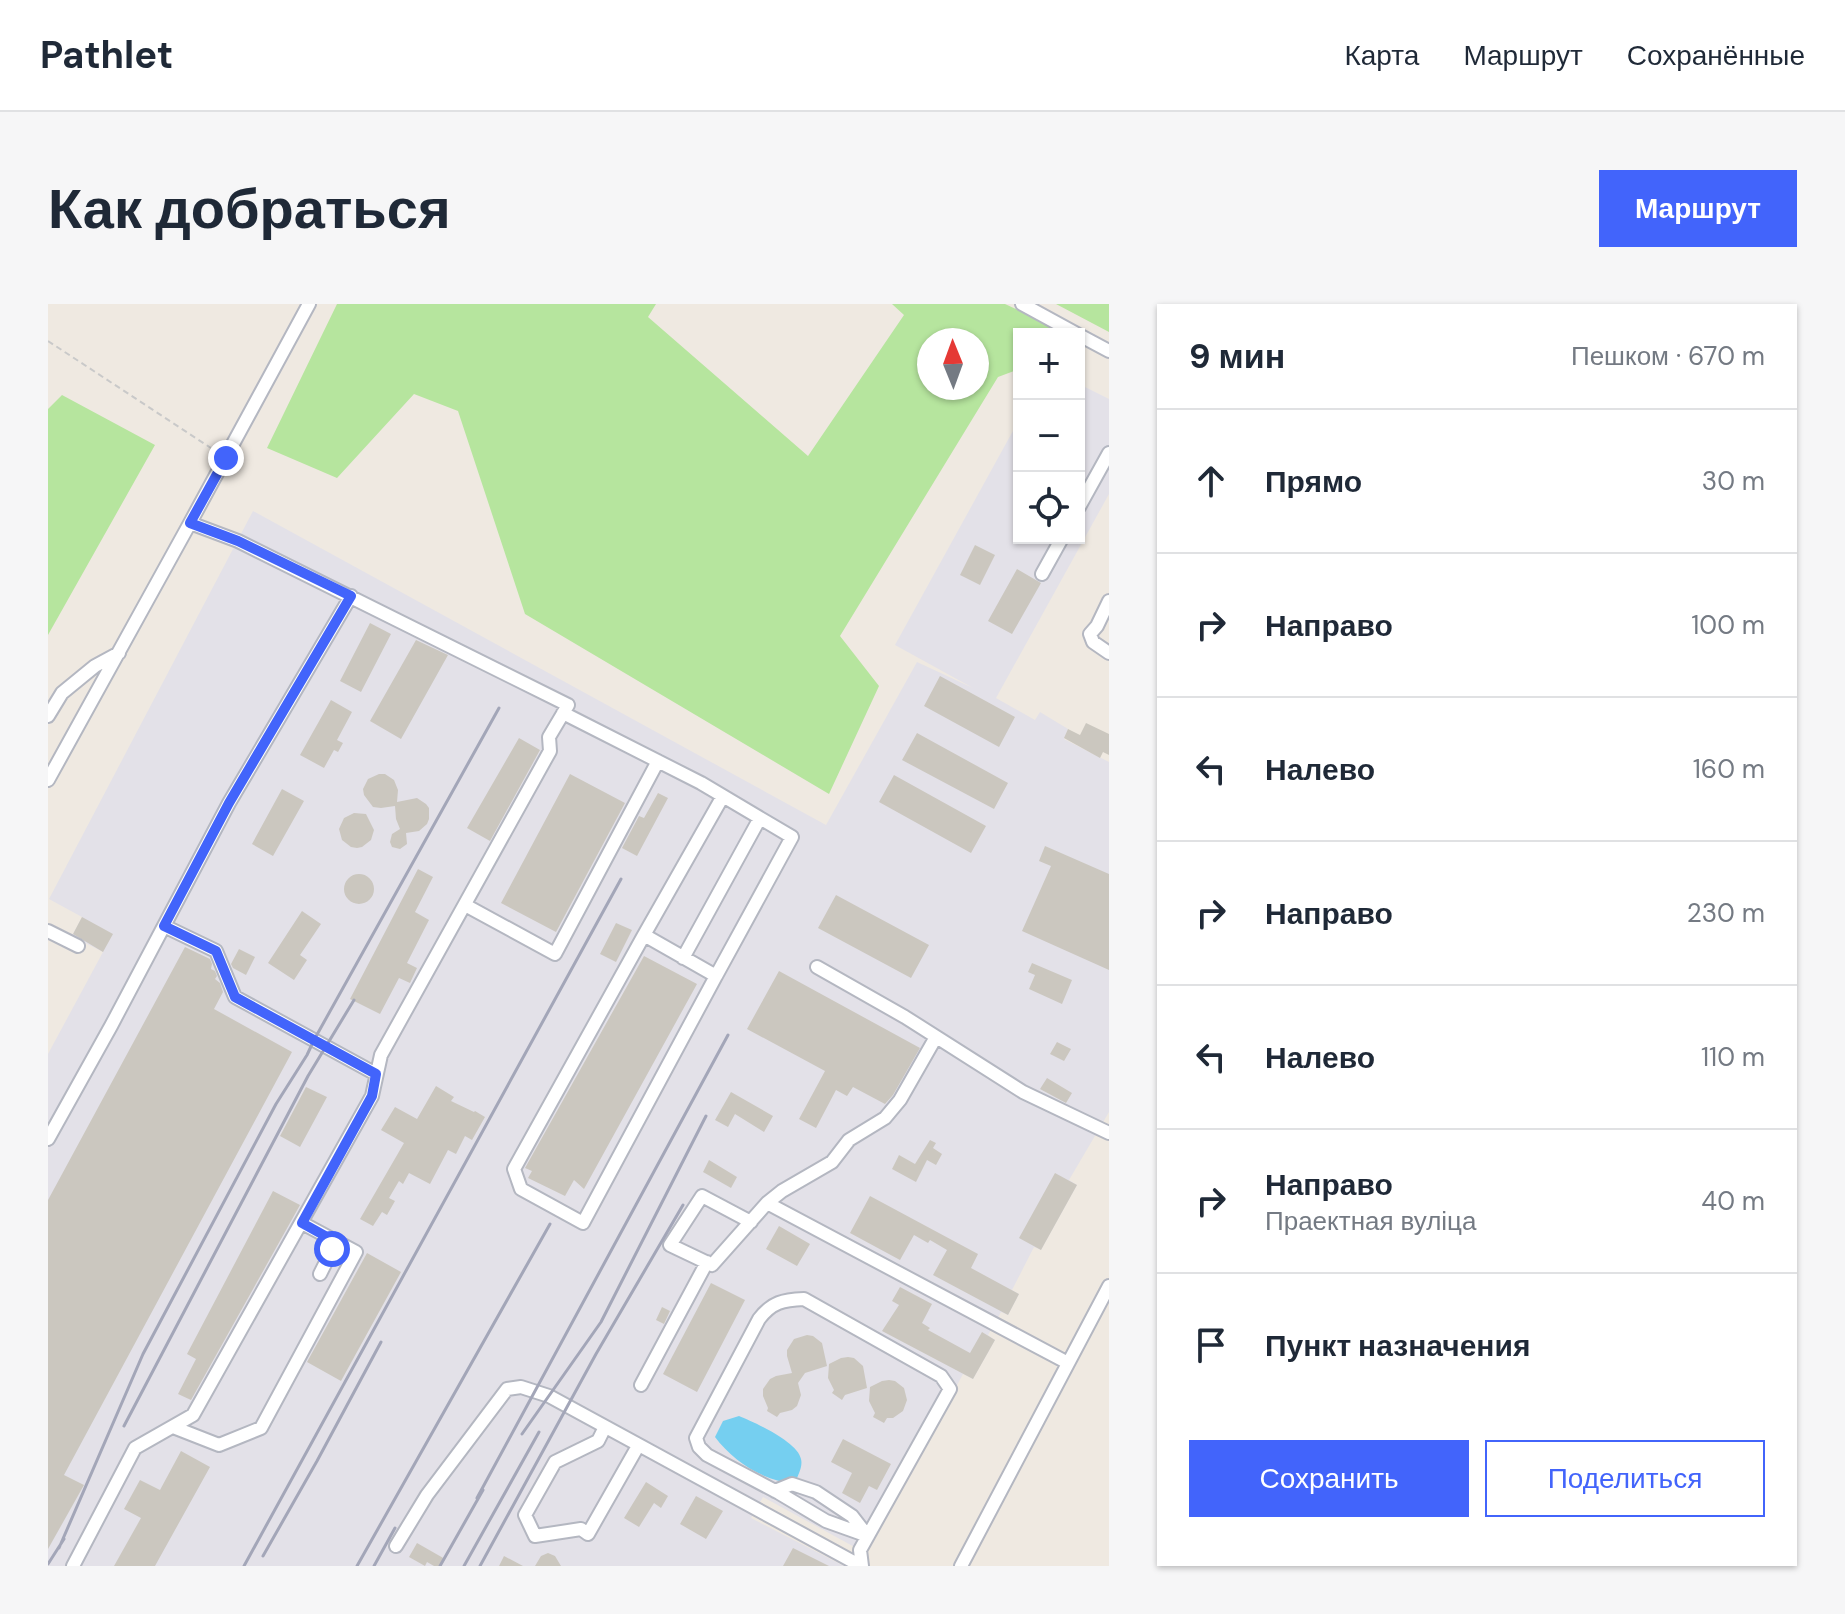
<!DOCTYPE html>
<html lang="ru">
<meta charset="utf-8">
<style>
:root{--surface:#fff;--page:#f6f6f7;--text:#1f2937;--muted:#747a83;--line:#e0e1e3;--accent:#4264fb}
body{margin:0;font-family:"DM Sans",sans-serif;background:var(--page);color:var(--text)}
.controls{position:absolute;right:24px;top:24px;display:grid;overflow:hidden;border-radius:0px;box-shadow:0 2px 6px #0004}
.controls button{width:72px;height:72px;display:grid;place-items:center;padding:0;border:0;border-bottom:2px solid var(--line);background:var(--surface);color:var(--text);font:40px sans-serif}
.compass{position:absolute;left:869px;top:24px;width:72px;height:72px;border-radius:50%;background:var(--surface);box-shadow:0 2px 6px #0004;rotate:359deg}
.stop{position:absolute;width:24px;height:24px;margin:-18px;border:6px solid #4264fb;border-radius:50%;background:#fff}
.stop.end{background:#4264fb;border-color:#fff;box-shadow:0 2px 8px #0008}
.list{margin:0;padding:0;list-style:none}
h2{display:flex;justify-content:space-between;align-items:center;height:104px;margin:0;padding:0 32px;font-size:34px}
h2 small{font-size:26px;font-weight:400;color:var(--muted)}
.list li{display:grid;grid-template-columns:52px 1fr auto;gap:24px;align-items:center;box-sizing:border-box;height:144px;padding:0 32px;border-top:2px solid var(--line)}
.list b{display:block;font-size:30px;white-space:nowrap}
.list p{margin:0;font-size:26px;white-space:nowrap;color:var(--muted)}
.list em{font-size:26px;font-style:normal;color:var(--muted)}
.actions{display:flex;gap:16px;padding:24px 32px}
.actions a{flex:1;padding:18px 0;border:2px solid var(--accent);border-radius:0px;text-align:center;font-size:28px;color:var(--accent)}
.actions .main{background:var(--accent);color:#fff}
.icon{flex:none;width:44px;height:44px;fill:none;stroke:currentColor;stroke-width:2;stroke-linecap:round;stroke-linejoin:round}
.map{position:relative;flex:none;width:1061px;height:1262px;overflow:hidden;border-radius:0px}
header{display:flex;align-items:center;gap:48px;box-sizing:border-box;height:112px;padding:0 40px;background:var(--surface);border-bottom:2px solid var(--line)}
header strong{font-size:38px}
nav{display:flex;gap:44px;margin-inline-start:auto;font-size:28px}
.intro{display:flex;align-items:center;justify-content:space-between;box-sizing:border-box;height:192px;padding:0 48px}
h1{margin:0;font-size:56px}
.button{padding:20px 36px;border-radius:0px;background:var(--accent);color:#fff;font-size:28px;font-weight:700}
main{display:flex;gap:48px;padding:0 48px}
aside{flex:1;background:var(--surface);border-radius:0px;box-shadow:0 2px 6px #0004}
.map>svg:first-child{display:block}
</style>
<header>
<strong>Pathlet</strong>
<nav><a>Карта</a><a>Маршрут</a><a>Сохранённые</a></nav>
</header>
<div class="intro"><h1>Как добраться</h1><a class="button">Маршрут</a></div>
<main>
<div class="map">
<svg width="1061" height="1262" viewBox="0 0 1061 1262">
<rect width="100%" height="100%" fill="#efe9e1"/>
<path fill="#e3e1e8" d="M 1031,80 L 1061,95 L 1061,190 L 948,394 L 987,416 L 992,408 L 1020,425 L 1016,435 L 1061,458 L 1061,808 L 1021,876 L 1029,881 L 993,946 L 986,943 L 964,986 L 971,990 L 960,1011 L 953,1008 L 940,1031 L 947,1036 L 925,1075 L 915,1070 L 820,1247 L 812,1246 L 715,1193 L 703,1214 L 796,1262 L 0,1262 L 0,750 L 55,648 L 24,632 L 34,613 L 1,595 L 205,207 L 778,521 L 869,358 L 925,384 L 847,341 L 971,116 L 971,234 L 1031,234 Z"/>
<path fill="#b6e59e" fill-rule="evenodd" d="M 289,0 L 608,0 L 600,13 L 760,152 L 856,11 L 844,0 L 957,0 L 1004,22 L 1001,30 L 971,30 L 971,65 L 950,73 L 792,332 L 831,382 L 781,490 L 477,310 L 410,107 L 366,90 L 289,174 L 219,144 ZM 881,36 L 929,36 L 929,84 L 881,84 Z
M 1008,0 L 1061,0 L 1061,28 Z
M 14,91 L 107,141 L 0,331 L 0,105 Z"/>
<path fill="#75cff0" d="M 691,1112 C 706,1118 750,1138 753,1155 C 755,1163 750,1171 747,1179 C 716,1178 685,1157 667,1133 L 675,1117 Z"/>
<path fill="#cbc7bf" d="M 927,241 L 947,251 L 932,281 L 912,271 Z
M 969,265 L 993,279 L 964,330 L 940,317 Z
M 322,319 L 343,330 L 313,388 L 292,377 Z
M 368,336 L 400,351 L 353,435 L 322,417 Z
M 892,372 L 967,413 L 951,443 L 876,402 Z
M 283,396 L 304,408 L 289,436 L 295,439 L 290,448 L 286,446 L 276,464 L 252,451 Z
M 1038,419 L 1061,430 L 1061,451 L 1055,448 L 1052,454 L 1016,434 L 1020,425 L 1032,431 Z
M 869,429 L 960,479 L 946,505 L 854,456 Z
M 471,434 L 492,446 L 442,537 L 419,524 Z
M 331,470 L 337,470 L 346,476 L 350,486 L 349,498 L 369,494 L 378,500 L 381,504 L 381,515 L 379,520 L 371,527 L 358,529 L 359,540 L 352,545 L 344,543 L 342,538 L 344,530 L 352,525 L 348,515 L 347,502 L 333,504 L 325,503 L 316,491 L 315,485 L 320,475 Z
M 522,470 L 577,499 L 508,628 L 453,599 Z
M 846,471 L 938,522 L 923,549 L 831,498 Z
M 234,485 L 256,497 L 225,552 L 204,540 Z
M 610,489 L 620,494 L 589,552 L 574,544 L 591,512 L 596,514 Z
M 306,509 L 318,510 L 326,526 L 323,536 L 314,543 L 309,544 L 303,543 L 294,536 L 291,525 L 296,514 Z
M 997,542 L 1061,570 L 1061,666 L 974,627 L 1003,562 L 991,557 Z
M 370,565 L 385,573 L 367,608 L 381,616 L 359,659 L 369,664 L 362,679 L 351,674 L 332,710 L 302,695 Z
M296 585a15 15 0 1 1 30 0a15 15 0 1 1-30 0Z
M 788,591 L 881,641 L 863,674 L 770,624 Z
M 254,607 L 273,620 L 252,651 L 259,656 L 246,676 L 220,659 Z
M 34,613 L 65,630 L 55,648 L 25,630 Z
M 568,619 L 584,626 L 568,658 L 552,650 Z
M 137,643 L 162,655 L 164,660 L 163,665 L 167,667 L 169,672 L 167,675 L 172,679 L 175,688 L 166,705 L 244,748 L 16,1171 L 36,1181 L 0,1245 L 0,896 Z
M 191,645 L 207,653 L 198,671 L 185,664 L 183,660 Z
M 596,652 L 649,680 L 536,885 L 526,876 L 517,892 L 480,874 L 484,867 L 477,864 Z
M 984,659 L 1024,676 L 1014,700 L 981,685 L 987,671 L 980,668 Z
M 731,667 L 872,744 L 845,791 L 837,800 L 805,783 L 799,792 L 788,786 L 768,824 L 751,815 L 777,767 L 699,725 Z
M 1009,738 L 1023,745 L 1016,757 L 1002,750 Z
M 999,774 L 1024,789 L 1018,799 L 992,785 Z
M 388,782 L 406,793 L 403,797 L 426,808 L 427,807 L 437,813 L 424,836 L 417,832 L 408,850 L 400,846 L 382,880 L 361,869 L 355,880 L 351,877 L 341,894 L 347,897 L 339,911 L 334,908 L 325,922 L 312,915 L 356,839 L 333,826 L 347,803 L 369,815 Z
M 258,783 L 279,793 L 252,843 L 232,832 Z
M 683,788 L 725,812 L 716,828 L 687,810 L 680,823 L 667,816 Z
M 882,836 L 888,839 L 885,844 L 894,850 L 888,861 L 879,856 L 868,878 L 844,865 L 851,851 L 867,860 Z
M 661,856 L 689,873 L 683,884 L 655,868 Z
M 1007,869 L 1029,881 L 993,946 L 971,934 Z
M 225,887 L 252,901 L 143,1096 L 130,1090 L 148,1055 L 139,1050 Z
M 822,892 L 930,950 L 923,964 L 971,990 L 960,1011 L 885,971 L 899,946 L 882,936 L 880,939 L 866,931 L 852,956 L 802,929 Z
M 731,922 L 762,940 L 749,962 L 718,945 Z
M 319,949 L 353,968 L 293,1077 L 259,1058 Z
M 663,979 L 697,996 L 649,1088 L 615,1070 Z
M 852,983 L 884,1000 L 874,1019 L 882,1024 L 880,1026 L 922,1049 L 934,1028 L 947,1036 L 925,1075 L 834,1027 L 851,1001 L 844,997 Z
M 614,1003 L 622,1007 L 616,1020 L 608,1016 Z
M 759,1031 L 765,1032 L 774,1039 L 779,1062 L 757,1069 L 750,1079 L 753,1091 L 749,1102 L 744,1106 L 732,1109 L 729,1113 L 719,1107 L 720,1104 L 715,1092 L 715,1085 L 722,1075 L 728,1072 L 744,1069 L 739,1052 L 739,1046 L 746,1035 Z
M 800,1053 L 806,1054 L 815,1062 L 819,1084 L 797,1091 L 794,1096 L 784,1089 L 786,1086 L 780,1074 L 781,1060 L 793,1054 Z
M 841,1076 L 847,1077 L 856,1084 L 859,1096 L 855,1107 L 845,1114 L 839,1114 L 836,1119 L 825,1113 L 827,1109 L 821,1097 L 822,1083 L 834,1077 Z
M 795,1135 L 843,1160 L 829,1186 L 821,1182 L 812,1199 L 794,1189 L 804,1169 L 783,1158 Z
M 133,1147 L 162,1163 L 107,1262 L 66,1262 L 93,1214 L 76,1205 L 92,1176 L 112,1186 Z
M 598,1178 L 620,1192 L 613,1204 L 606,1199 L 591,1223 L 576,1214 Z
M 648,1192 L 675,1207 L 658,1235 L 632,1220 Z
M 369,1239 L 397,1255 L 393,1262 L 386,1262 L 379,1258 L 377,1262 L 361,1253 Z
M 745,1244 L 781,1262 L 735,1262 Z
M 500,1249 L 507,1252 L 513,1262 L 487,1262 L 493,1252 Z
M 456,1252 L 475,1262 L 451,1262 Z"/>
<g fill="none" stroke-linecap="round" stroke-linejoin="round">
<defs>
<path id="minor" d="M 974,0 L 1029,30
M 1031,31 L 1061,47
M 1031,203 L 1061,149
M 994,270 L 1014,234
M 1061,297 L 1049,322 L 1042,330 L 1045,338 L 1061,349
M 515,409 L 653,479 L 744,533 L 668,672 L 596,631 L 675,492
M 0,412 L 14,389 L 47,362 L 71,349
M 0,476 L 142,219 L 261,0
M 417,601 L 507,650 L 610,457
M 116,622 L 168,647 L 187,693 L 328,770
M 0,627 L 30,642
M 596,631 L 466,865 L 473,885 L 535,919 L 668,672
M 635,654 L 712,514
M 769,663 L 857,713 L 975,788 L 1061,829
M 888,733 L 852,796 L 837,814 L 801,836 L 784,858 L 734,887 L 719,899 L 1020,1059
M 0,835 L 63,722 L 181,499 L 303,292
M 703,918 L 654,892 L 622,941 L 664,961 L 719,899
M 272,970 L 288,938
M 593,1081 L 659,958
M 125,1123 L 171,1141 L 213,1124 L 308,948 L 254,919
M 557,1123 L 550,1137 L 507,1158 L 477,1211 L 487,1232 L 533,1225 L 540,1230 L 590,1142
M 727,1187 L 744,1180 L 768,1188 L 804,1212 L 818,1230
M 348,1242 L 379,1191 L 459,1085 L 473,1083 L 501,1092 L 813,1262
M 25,1262 L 87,1144 L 145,1111 L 324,792 L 333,751 L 502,447 L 501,433 L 520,401 L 190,237 L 142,219
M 814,1262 L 812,1246 L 902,1085 L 893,1072 L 756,995 C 735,996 724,998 711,1015 L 648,1134 L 651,1143 L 659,1151 L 731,1189 L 778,1217 L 820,1232
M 913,1262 L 1061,982"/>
</defs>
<use href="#minor" stroke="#b4b7c1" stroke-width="16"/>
<path stroke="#c9c9c9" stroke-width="2" stroke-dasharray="6 4" stroke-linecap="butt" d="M 0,37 L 166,146"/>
<use href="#minor" stroke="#fff" stroke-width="12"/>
<path stroke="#a3a6b8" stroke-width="3" d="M 76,1122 L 260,772 L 306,696
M 474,1130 L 553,1018 L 658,812
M 429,1194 L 680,731
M 11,1244 L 95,1050 L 228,800 L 259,751 L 266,736 L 451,404
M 215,1252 L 269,1157 L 333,1038
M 0,1260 L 16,1235
M 196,1262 L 573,575
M 309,1262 L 502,920
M 326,1262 L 347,1224
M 392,1262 L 435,1186
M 416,1262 L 491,1128
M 432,1262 L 548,1050 L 635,901"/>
</g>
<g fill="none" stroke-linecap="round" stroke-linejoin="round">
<path stroke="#4264fb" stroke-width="10" d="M 178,154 L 142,219 L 190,237 L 303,292 L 181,499 L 116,622 L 168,647 L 187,693 L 328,770 L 324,792 L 254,919 L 288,938 L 284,945"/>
</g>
</svg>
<div class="controls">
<button>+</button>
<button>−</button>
<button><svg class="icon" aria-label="locate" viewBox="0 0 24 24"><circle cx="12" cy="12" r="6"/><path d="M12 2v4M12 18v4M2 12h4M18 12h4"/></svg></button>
</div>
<svg class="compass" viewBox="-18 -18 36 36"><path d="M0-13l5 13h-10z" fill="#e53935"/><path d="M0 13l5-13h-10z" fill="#747a83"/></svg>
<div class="stop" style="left:284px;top:945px"></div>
<div class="stop end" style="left:178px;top:154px"></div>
</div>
<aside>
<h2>9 мин<small>Пешком · 670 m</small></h2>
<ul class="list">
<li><svg class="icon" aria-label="ahead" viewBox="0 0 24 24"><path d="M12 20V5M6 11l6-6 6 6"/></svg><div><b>Прямо</b></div><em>30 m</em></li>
<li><svg class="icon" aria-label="right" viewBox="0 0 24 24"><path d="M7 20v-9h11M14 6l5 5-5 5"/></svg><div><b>Направо</b></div><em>100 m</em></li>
<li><svg class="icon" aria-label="left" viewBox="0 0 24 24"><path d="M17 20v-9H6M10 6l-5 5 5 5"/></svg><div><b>Налево</b></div><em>160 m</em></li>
<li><svg class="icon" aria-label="right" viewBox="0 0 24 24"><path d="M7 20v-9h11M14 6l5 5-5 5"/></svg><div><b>Направо</b></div><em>230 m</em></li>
<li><svg class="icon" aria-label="left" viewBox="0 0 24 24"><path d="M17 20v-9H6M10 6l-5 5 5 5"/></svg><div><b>Налево</b></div><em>110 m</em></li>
<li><svg class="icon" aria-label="right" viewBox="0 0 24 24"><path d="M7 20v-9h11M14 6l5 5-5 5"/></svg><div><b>Направо</b><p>Праектная вуліца</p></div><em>40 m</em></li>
<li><svg class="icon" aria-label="arrive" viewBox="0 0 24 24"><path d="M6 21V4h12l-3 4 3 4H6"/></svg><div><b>Пункт назначения</b></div></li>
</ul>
<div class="actions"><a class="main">Сохранить</a><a>Поделиться</a></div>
</aside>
</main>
